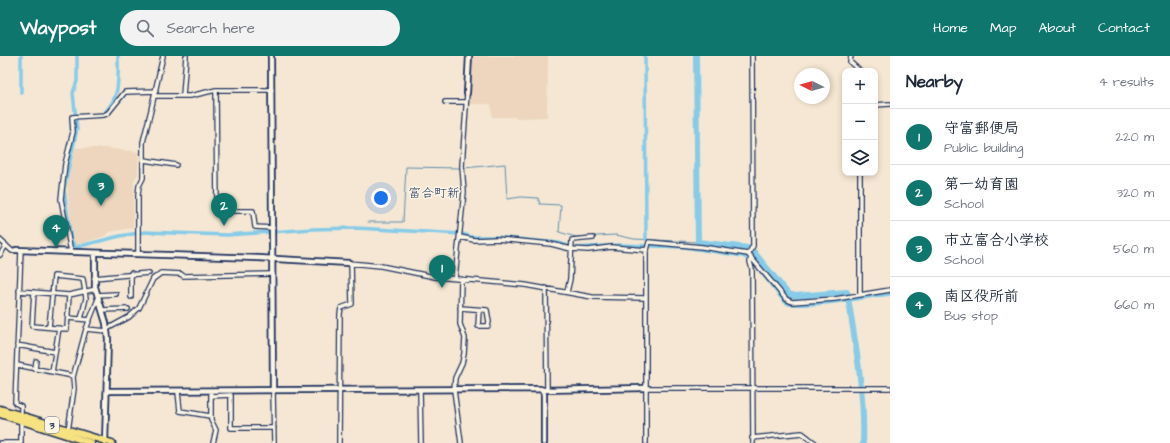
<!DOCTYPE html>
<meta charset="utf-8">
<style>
:root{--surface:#fff;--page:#f2f2f3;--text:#1f2937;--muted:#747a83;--line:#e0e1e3;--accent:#0f766e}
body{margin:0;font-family:"Architects Daughter","Klee One",sans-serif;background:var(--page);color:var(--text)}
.controls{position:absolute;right:12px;top:12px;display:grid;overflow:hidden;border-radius:8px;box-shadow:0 2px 6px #0003}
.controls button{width:36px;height:36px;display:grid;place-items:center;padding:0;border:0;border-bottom:1px solid var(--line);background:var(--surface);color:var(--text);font:20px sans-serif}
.compass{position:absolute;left:794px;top:12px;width:36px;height:36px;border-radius:50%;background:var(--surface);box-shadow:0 2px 6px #0003;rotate:275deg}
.you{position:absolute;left:381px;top:142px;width:14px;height:14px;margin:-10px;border:3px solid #fff;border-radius:50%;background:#1a73e8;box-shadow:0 0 0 6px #1a73e833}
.badge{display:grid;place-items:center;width:26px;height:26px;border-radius:50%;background:var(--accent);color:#fff;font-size:13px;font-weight:700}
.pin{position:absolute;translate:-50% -33px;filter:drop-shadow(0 1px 2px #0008)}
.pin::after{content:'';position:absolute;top:21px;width:14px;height:12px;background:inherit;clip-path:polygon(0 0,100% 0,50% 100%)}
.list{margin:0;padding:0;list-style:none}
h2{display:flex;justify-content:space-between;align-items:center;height:52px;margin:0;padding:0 16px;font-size:17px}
h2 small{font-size:13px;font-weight:400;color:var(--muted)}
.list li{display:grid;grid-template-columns:26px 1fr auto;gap:12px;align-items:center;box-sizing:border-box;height:56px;padding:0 16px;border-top:1px solid var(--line)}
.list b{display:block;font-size:15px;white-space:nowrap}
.list p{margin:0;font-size:13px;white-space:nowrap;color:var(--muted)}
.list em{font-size:13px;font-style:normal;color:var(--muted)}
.icon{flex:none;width:22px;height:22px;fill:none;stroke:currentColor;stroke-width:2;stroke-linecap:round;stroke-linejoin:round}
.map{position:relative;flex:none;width:890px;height:387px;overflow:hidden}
header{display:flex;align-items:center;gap:24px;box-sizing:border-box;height:56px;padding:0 20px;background:var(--accent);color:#fff}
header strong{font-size:19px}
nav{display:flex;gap:22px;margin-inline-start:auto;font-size:14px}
.search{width:280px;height:36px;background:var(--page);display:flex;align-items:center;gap:10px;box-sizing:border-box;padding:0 14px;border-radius:22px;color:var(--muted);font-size:15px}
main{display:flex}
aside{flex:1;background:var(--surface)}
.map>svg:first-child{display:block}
</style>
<header>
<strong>Waypost</strong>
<div class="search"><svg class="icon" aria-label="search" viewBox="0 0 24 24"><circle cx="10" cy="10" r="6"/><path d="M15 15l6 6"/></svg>Search here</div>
<nav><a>Home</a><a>Map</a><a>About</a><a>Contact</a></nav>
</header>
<main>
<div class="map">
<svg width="890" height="387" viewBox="0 0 890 387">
<rect width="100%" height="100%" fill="#f5e7d3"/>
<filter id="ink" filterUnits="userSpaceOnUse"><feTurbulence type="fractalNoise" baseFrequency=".025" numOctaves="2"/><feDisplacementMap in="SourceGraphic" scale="8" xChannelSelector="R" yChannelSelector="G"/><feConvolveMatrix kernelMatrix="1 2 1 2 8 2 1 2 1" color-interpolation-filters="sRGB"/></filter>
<g filter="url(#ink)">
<path fill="#edd6bd" d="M 471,0 L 548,0 L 547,61 L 516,62 L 514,61 L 492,61 L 491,48 L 469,48 Z
M 75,92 L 104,92 L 139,96 L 138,119 L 134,124 L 133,172 L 109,176 L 105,180 L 77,189 L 73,184 L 67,129 Z"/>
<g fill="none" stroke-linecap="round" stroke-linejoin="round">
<path stroke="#5c8db1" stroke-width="1" d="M 464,112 L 505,108 L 507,143 L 521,141 L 538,142 L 540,148 L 561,149 L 559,176 L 576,181 L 616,179 L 634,183 L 698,186
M 368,166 L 403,166 L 406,111 L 460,112"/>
<path stroke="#87cbe8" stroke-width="3.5" d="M 21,0 L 21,37
M 77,0 L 77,25 L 73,37 L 77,73 L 64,133 L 71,184 L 76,191 L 120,180 L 145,176 L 227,179 L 313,173 L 356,172 L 463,178 L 471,181 L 495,181 L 559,187 L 574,192 L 620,189 L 684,191 L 743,200 L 753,206 L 784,245 L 789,248 C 823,250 856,242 890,238
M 645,0 L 646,183
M 104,57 C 121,41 118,22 118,0"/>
<path stroke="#87cbe8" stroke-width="6" d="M 696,0 L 698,186 L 748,192 L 753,195 L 788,238 L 795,240 L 847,236 C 855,284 865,338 863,387"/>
<defs>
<path id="minor" d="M 851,0 L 850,6 L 860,15
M 216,34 L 217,155 L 253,155 L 255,171 L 273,172
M 155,40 L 190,40 L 216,34 L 272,34
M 183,40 L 186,0
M 445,46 L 466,46
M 875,49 L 890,48
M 144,104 L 176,109
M 860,117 L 860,238
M 460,181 L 474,184 L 497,183 L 551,188 L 571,193 L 588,194 L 611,191 L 647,194 L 649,186 L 702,191 L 748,198 L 786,243 L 792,246 L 835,243 L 890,234
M 0,184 L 12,195 L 16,194
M 21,194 L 15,347 L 21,350 L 21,387
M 71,196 L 61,143 L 65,108 L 73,76 L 72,61 L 104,59 L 108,57 L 125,36 L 156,35
M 138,198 L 138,139 L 139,130 L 143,122 L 143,86 L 151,54 L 163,0
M 748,198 L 753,190 L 752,0
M 0,199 L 6,189
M 751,200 L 750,206 L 752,213 L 753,387
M 349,207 L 381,210 L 435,221 L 525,229 L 592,241 L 645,242
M 131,217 L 131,241
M 94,222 L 149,217
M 455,222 L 464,136 L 462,110 L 467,37
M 461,223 L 460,268 L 465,282 L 464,298 L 462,307 L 455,322 L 454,334 L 461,387
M 546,232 L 547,333
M 19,235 L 69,239 L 96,233
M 34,236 L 32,270 L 67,273 L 69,239
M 567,236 L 570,223 L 572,184 L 593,182
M 97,239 L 116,238
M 460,252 L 487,254 L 489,266 L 488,270 L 478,270 L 479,254
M 102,254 L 128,253
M 68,262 L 90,264
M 49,271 L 54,220 L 83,223 L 86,242 L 81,263
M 86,273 L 107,275
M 107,273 L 129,261 L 139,252 L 153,223 L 161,217 L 181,218 L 183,220 L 273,218
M 17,289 L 55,296
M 17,309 L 73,320
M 35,313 L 36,305
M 52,316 L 59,272
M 645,332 L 890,332
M 420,334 L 421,387
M 273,335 L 274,387
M 178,336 L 180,355 L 210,360
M 211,338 L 211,364 L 216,374 L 213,387
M 211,340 L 231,339 L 231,372 L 274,372
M 68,375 L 74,333 L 73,321 L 86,273 L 98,243
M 752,382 L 802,377 L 815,387
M 0,387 L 21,387
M 339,387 L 340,258 L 341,252 L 352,248 L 351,207
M 646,387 L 646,193"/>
<path id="tertiary" d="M 271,0 L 273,335
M 467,37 L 469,0
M 16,194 L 258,202 L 349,207
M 95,197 L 95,231 L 106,267 L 108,283 L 105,387
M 542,334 L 645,332
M 107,335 L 540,333 L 543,334 L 544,339 L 544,387"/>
<path id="trunk" d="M 0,353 L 112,387
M 0,358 L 91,387"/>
</defs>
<use href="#minor" stroke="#1b2f5e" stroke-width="6"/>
<use href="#tertiary" stroke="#1b2f5e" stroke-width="8"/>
<use href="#trunk" stroke="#1b2f5e" stroke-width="9"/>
<use href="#minor" stroke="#fcf5e5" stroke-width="3.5"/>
<use href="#tertiary" stroke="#fcf5e5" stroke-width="4.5"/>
<use href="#trunk" stroke="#f7e281" stroke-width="6"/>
</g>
</g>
<g text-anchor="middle" stroke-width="3" stroke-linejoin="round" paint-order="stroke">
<rect fill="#fcf5e5" stroke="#5e6a86" stroke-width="1" x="45" y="361" width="14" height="16" rx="3"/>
<g font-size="10" font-weight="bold" fill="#1b2f5e">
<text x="52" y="373">3</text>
</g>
<g font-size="13" fill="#1b2f5e" stroke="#fcf5e5">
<text x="434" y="141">富合町新</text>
</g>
</g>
</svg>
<div class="controls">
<button>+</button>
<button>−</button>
<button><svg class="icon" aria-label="layers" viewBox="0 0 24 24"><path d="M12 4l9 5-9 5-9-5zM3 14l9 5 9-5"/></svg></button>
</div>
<svg class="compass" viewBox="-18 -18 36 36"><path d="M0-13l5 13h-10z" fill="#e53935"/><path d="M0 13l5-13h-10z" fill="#747a83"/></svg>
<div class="you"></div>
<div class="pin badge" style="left:442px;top:232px">1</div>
<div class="pin badge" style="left:224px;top:170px">2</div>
<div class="pin badge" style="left:101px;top:150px">3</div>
<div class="pin badge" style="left:56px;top:192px">4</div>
</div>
<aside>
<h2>Nearby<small>4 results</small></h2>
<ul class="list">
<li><span class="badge">1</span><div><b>守富郵便局</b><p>Public building</p></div><em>220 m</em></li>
<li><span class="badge">2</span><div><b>第一幼育園</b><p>School</p></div><em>320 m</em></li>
<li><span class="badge">3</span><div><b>市立富合小学校</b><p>School</p></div><em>560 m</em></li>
<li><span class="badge">4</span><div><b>南区役所前</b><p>Bus stop</p></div><em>660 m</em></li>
</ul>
</aside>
</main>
